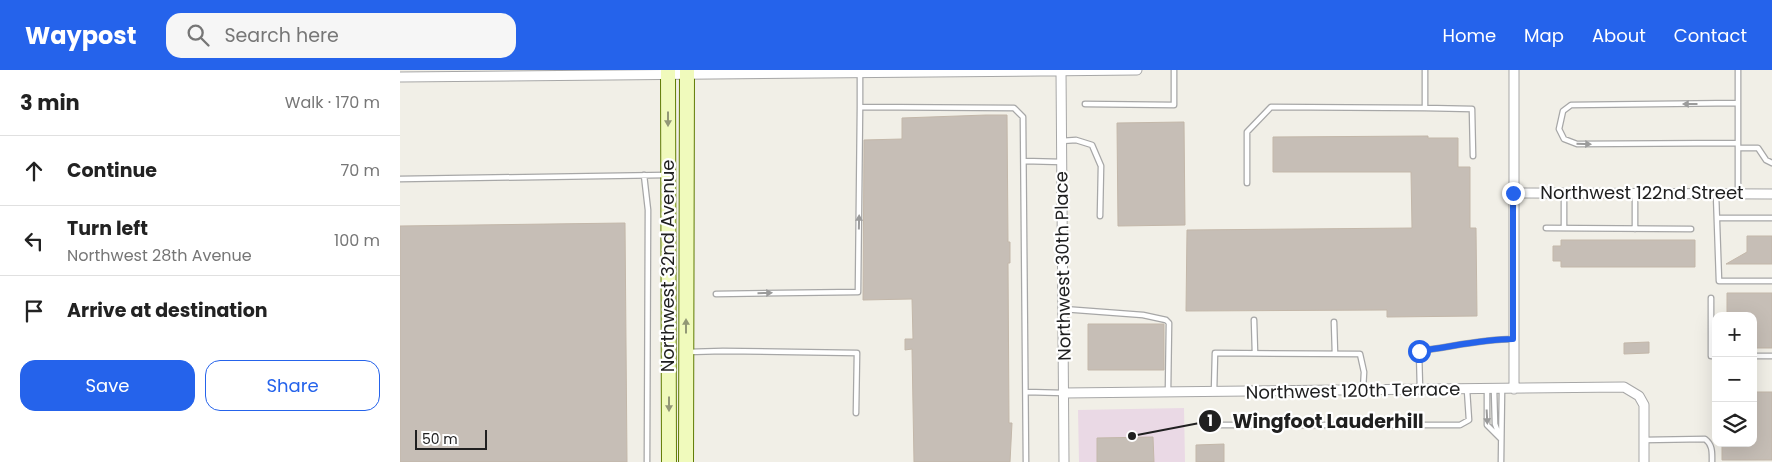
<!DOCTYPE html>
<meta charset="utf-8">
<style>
:root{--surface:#fff;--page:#f6f6f6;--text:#222;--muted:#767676;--line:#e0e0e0;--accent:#2563eb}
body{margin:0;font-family:Poppins,sans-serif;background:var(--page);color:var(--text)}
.controls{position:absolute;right:15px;bottom:15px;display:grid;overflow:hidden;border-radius:10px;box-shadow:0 5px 20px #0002}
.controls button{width:45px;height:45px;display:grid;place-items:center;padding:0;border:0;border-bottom:1px solid var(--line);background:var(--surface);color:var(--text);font:25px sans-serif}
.scale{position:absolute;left:15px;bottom:12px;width:72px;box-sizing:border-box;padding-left:5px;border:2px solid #202020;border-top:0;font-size:14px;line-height:18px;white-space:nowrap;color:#202020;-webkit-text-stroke:4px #fff;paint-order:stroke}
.stop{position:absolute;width:15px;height:15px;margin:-11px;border:4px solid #2563eb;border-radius:50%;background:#fff}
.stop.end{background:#2563eb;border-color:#fff;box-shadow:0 1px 5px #0008}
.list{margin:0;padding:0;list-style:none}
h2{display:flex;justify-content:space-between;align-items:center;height:65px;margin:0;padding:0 20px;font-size:21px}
h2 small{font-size:16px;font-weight:400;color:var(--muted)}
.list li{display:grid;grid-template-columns:32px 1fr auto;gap:15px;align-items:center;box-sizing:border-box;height:70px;padding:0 20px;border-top:1px solid var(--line)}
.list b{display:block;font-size:19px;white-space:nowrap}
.list p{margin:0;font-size:16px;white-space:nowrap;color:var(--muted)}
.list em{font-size:16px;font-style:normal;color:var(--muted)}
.actions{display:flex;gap:10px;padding:15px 20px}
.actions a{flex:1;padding:11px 0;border:1px solid var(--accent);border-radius:15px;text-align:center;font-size:18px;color:var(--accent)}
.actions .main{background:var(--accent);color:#fff}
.icon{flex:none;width:28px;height:28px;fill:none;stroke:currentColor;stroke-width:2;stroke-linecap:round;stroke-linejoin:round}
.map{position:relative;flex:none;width:1372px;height:392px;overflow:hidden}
header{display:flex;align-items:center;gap:30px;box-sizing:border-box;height:70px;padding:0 25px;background:var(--accent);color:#fff}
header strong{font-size:24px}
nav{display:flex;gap:28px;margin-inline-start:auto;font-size:18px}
.search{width:350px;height:45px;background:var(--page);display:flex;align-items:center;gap:12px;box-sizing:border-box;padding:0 18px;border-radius:15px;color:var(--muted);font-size:19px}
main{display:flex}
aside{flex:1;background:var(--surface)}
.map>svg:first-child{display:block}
</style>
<header>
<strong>Waypost</strong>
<div class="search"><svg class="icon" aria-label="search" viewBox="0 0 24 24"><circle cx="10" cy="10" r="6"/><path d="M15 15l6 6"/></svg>Search here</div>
<nav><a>Home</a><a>Map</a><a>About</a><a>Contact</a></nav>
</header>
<main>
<aside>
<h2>3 min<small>Walk · 170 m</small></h2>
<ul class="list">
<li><svg class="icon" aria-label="ahead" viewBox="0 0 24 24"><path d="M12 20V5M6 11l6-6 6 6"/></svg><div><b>Continue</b></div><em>70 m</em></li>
<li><svg class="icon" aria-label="left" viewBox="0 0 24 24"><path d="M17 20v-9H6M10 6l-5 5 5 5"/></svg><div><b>Turn left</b><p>Northwest 28th Avenue</p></div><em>100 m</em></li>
<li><svg class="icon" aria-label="arrive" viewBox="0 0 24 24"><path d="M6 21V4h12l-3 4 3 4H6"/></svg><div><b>Arrive at destination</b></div></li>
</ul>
<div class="actions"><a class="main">Save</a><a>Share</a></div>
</aside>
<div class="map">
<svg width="1372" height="392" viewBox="0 0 1372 392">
<rect width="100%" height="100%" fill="#f1efe7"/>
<path fill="#ead9e5" d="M 784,338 L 785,392 L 679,392 L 678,340 Z"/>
<path fill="#c6beb6" stroke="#c3b7a9" d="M 586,45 L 607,45 L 608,172 L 610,172 L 610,193 L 608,193 L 609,353 L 612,353 L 610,392 L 514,392 L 512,279 L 505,280 L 505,269 L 513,269 L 512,229 L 463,230 L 464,70 L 502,69 L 502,48 Z
M 784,52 L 785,155 L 718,156 L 717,53 Z
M 1028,66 L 1028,68 L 1058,68 L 1058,97 L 1070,97 L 1070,158 L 1076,158 L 1077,246 L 987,247 L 987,240 L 786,241 L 787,160 L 1012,158 L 1011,102 L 873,102 L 873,67 Z
M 225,153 L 227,392 L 0,392 L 0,156 Z
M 1347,166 L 1372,166 L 1372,194 L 1326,194 L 1347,182 Z
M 1161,170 L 1295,170 L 1295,197 L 1161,197 L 1161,191 L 1153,191 L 1153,176 L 1161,176 Z
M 1327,223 L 1372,223 L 1372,278 L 1353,278 L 1353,246 L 1327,246 Z
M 688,254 L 764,254 L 764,300 L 688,300 Z
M 1249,272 L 1249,283 L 1224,284 L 1224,273 Z
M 1353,322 L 1372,322 L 1372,390 L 1322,390 L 1322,373 L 1353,373 Z
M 753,367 L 754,392 L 697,392 L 697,368 Z
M 824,374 L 824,392 L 796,392 L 796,375 Z"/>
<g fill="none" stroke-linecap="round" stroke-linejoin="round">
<defs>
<path id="service" d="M 1025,0 L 1025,38 L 1072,39 L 1073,86
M 460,3 L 460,37 L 614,38 L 623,47 L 626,392
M 685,34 L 774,35 L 774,0
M 661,71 L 676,70 L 692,75 L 701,96 L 700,146
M 1338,73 L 1177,74 L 1164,69 L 1159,59 L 1163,41 L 1171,35 L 1338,33
M 1338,78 L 1358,78 L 1366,90 L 1372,93
M 624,91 L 662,92
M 244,105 L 248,140 L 247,392
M 0,109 L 266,105
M 847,113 L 847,62 L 871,37 L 1025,38
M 1164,123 L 1164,158
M 1235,123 L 1235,159
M 1316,124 L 1319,211 L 1372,211
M 1338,124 L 1338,0
M 1317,148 L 1372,148
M 1146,158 L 1291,159
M 316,224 L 458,222 L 460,37
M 1311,228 L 1311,286 L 1316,286
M 663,239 L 743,245 L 766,250 L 769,253 L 768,322
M 854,250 L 855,283
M 934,252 L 935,284
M 288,282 L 323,281 L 457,283 L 456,343
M 1353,286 L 1372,286
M 1020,319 L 1019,281 C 1051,277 1082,269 1113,269
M 1094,319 L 1095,354 L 1100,367
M 1087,320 L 1087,355 L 1101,369
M 626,322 L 664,323
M 814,322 L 815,283 L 960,284 L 964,302 L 963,320
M 802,355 L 1060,355 L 1069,350 L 1067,320
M 1244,370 L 1305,369 C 1313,375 1312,383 1312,392
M 1101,392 L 1102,319"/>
<path id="minor" d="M 661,1 L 664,392
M 0,7 L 737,0
M 1113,123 L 1372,124
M 1114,319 L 1114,0
M 664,323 L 1224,317 L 1239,326 L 1244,335 L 1244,392"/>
<path id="secondary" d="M 268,0 L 269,392
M 286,392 L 287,0"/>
</defs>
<use href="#service" stroke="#a7a7a7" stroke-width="7"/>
<use href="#minor" stroke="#a7a7a7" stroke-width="11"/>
<use href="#secondary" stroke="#607b04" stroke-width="16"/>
<use href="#service" stroke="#fff" stroke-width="4.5"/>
<use href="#minor" stroke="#fff" stroke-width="9"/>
<use href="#secondary" stroke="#f0fabc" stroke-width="14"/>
</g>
<defs><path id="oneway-solid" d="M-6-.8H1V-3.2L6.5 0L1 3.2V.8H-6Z" transform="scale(1.25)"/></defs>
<g fill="#9b9b9b">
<use href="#oneway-solid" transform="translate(1290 34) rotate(180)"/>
<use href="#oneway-solid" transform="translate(1184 74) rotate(2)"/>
<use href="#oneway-solid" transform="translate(459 152) rotate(-89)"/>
<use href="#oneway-solid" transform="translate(365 223) rotate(-1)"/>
<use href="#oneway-solid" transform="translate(1087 347) rotate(87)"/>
</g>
<g fill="#929876">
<use href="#oneway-solid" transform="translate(268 49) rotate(90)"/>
<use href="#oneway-solid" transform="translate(286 256) rotate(-90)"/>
<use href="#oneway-solid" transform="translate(269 334) rotate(90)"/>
</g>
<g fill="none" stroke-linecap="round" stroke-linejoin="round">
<path stroke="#2563eb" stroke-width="6" d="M 1019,281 C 1051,277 1082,269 1113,269 L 1113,123"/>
</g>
<g text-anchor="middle" stroke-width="4.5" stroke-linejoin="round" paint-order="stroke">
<g font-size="18" fill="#202020" stroke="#fff">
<text x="1242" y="129">Northwest 122nd Street</text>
<text transform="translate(268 196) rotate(-90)" y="6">Northwest 32nd Avenue</text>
<text transform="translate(663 196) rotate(-91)" y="6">Northwest 30th Place</text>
<text transform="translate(953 321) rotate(-1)" y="6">Northwest 120th Terrace</text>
</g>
</g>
<path fill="none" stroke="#202020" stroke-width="2" d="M732 366L810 351"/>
<g fill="#202020" stroke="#fff" stroke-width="2">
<circle cx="732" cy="366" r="5"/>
<circle cx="810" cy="351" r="12"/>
</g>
<g font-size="15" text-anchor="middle" font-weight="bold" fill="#fff">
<text x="810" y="356">1</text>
</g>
<g font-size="19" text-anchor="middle" font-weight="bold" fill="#202020" stroke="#fff" stroke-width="4.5" stroke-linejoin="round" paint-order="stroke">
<text x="928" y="358">Wingfoot Lauderhill</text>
</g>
</svg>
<div class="controls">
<button>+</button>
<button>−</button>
<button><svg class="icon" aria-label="layers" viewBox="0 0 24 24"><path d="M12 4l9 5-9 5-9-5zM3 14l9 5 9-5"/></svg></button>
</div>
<div class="scale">50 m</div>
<div class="stop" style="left:1019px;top:281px"></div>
<div class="stop end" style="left:1113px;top:123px"></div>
</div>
</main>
